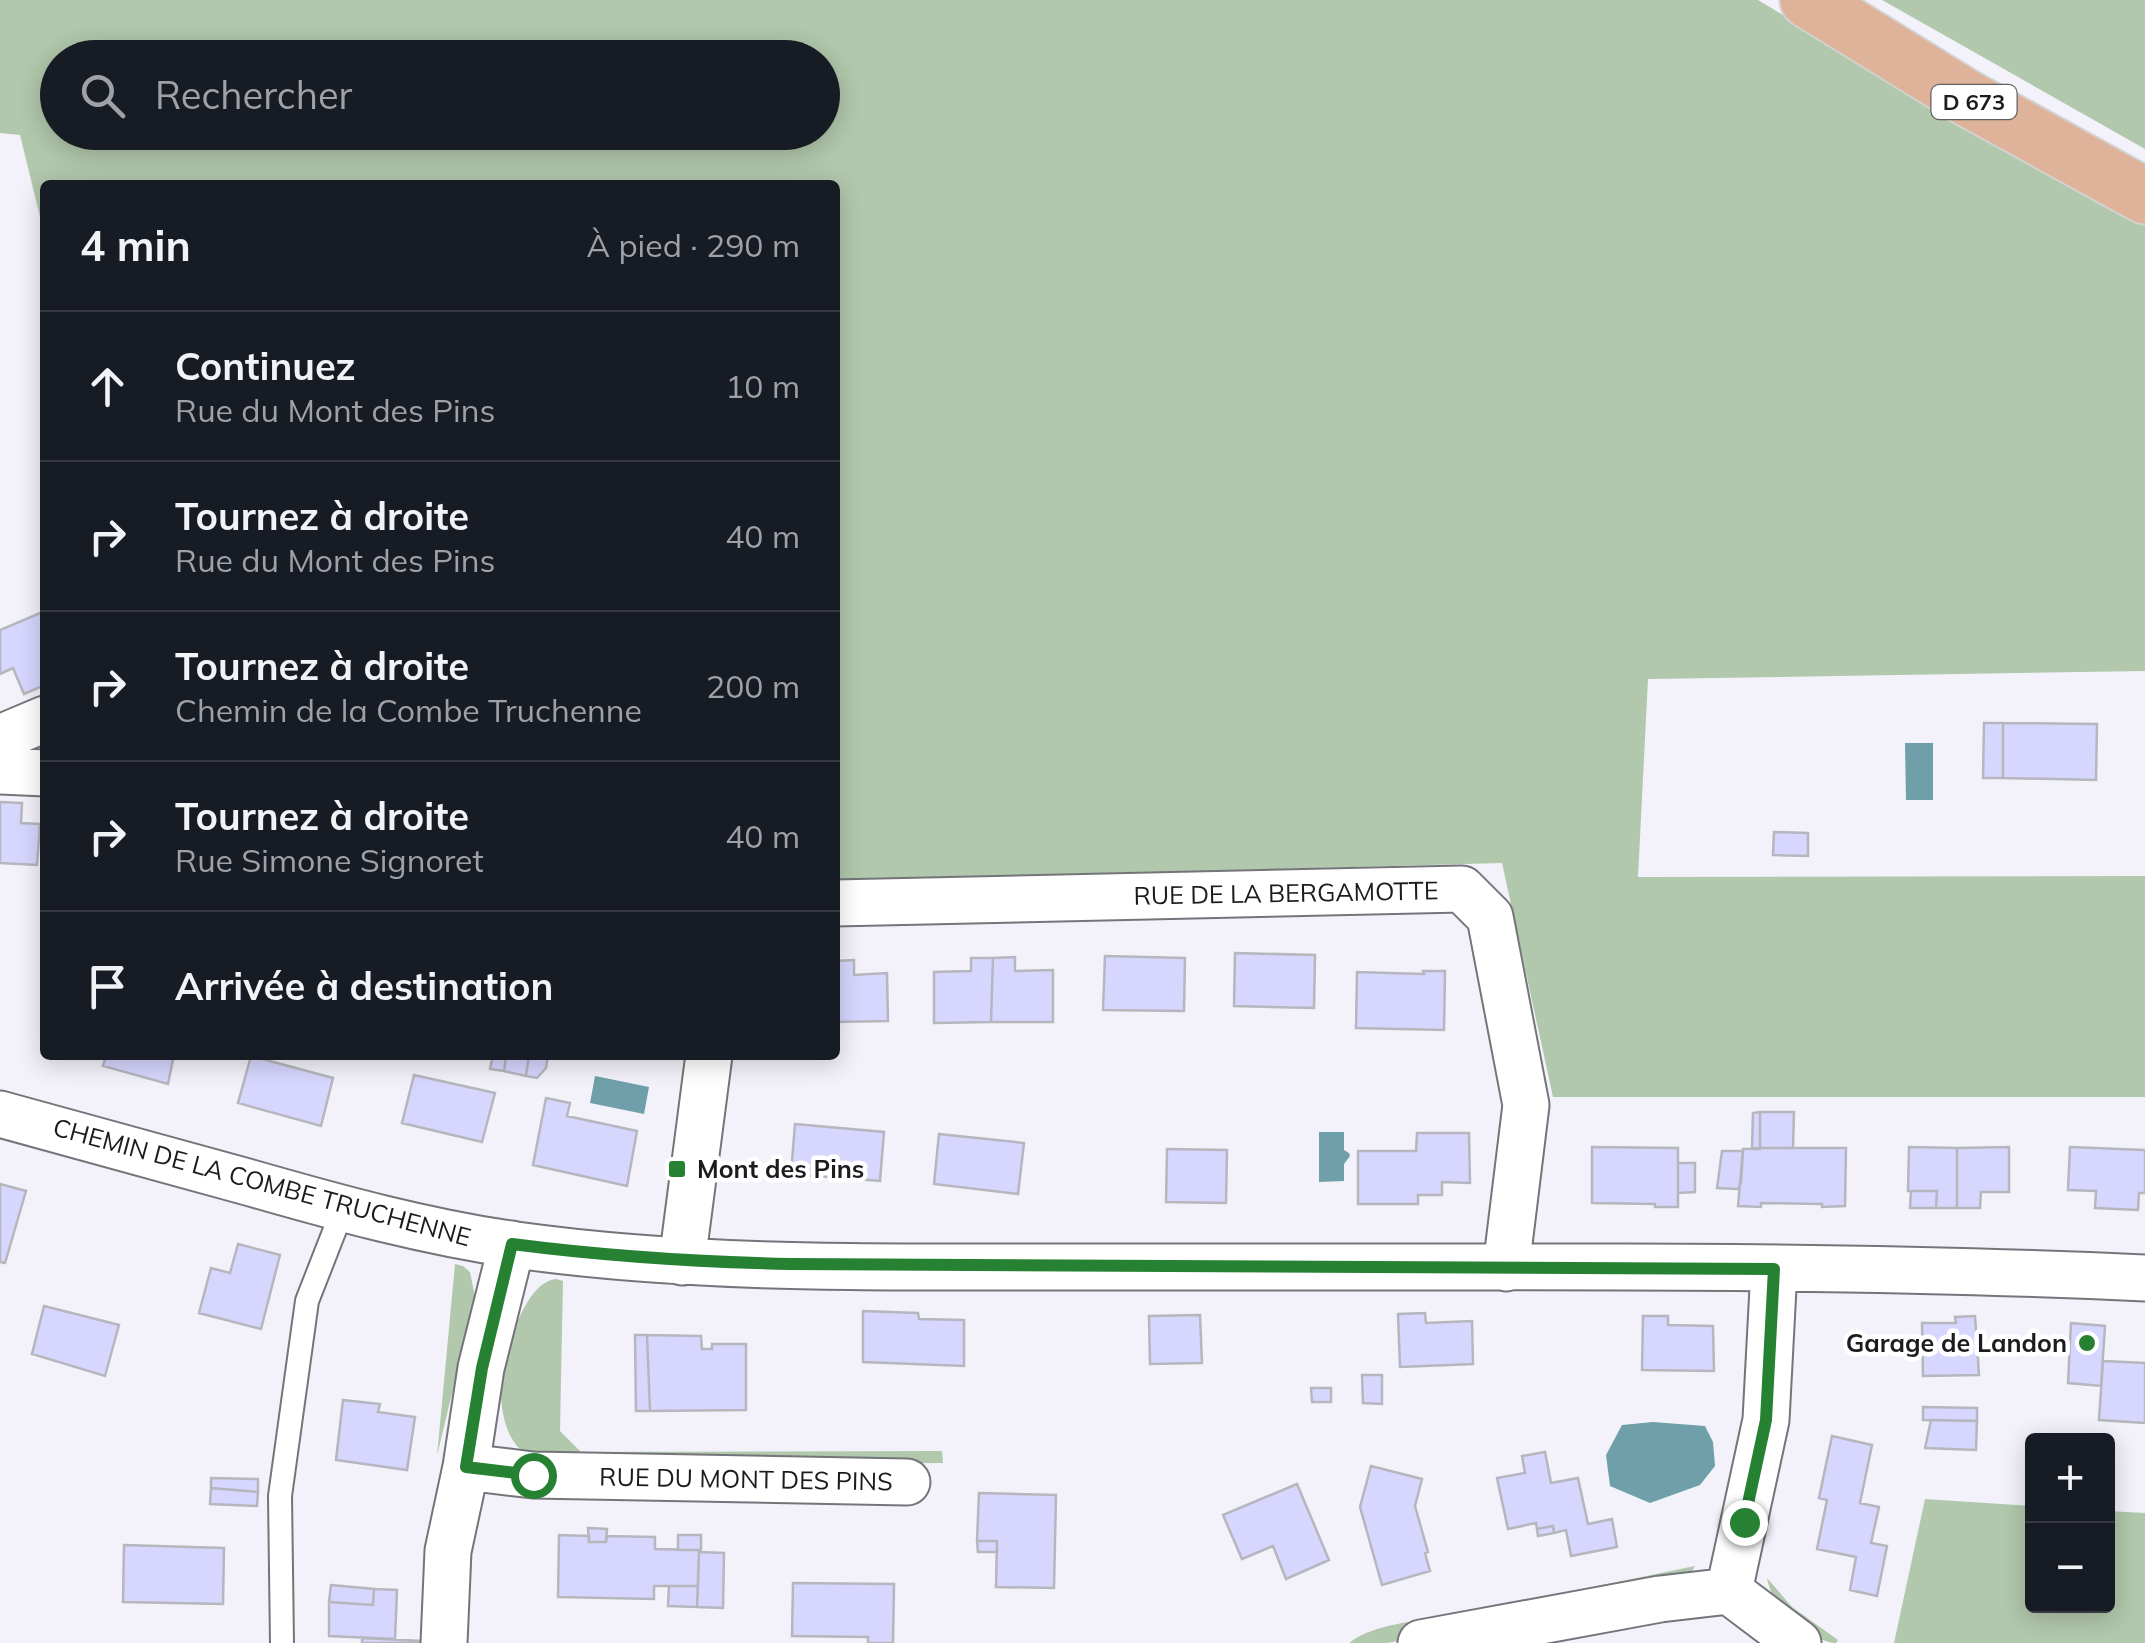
<!DOCTYPE html>
<html lang="fr">
<meta charset="utf-8">
<style>
:root{--surface:#171b24;--page:#20242c;--text:#f1f3f6;--muted:#9ea1a6;--line:#363941}
body{margin:0;font-family:Mulish,sans-serif;background:var(--page);color:var(--text)}
.controls{position:absolute;right:30px;bottom:30px;display:grid;overflow:hidden;border-radius:10px;box-shadow:0 5px 25px #0003}
.controls button{width:90px;height:90px;display:grid;place-items:center;padding:0;border:0;border-bottom:2px solid var(--line);background:var(--surface);color:var(--text);font:50px sans-serif}
.stop{position:absolute;width:30px;height:30px;margin:-22px;border:8px solid #268232;border-radius:50%;background:#fff}
.stop.end{background:#268232;border-color:#fff;box-shadow:0 2px 10px #0008}
.list{margin:0;padding:0;list-style:none}
h2{display:flex;justify-content:space-between;align-items:center;height:130px;margin:0;padding:0 40px;font-size:42px}
h2 small{font-size:32px;font-weight:400;color:var(--muted)}
.list li{display:grid;grid-template-columns:65px 1fr auto;gap:30px;align-items:center;box-sizing:border-box;height:150px;padding:0 40px;border-top:2px solid var(--line)}
.list b{display:block;font-size:38px;white-space:nowrap}
.list p{margin:0;font-size:32px;white-space:nowrap;color:var(--muted)}
.list em{font-size:32px;font-style:normal;color:var(--muted)}
.icon{flex:none;width:55px;height:55px;fill:none;stroke:currentColor;stroke-width:2;stroke-linecap:round;stroke-linejoin:round}
.map{position:relative;flex:none;width:2145px;height:1643px;overflow:hidden}
.search{position:absolute;background:var(--surface);box-shadow:0 5px 25px #0003;left:40px;top:40px;width:800px;height:110px;display:flex;align-items:center;gap:25px;box-sizing:border-box;padding:0 35px;border-radius:55px;color:var(--muted);font-size:38px}
.panel{position:absolute;background:var(--surface);box-shadow:0 5px 25px #0003;left:40px;top:180px;width:800px;height:880px;border-radius:10px}
.map>svg:first-child{display:block}
</style>
<div class="map">
<svg width="2145" height="1643" viewBox="0 0 2145 1643">
<rect width="100%" height="100%" fill="#f3f2fa"/>
<path fill="#b1c8ac" fill-rule="evenodd" d="M 0,0 L 1758,0 L 1918,96 L 2145,223 L 2145,671 L 1648,679 L 1638,877 L 2145,876 L 2145,1097 L 1553,1097 L 1502,863 L 835,881 L 835,185 L 45,185 L 45,237 L 20,135 L 0,133 ZM 58,58 L 822,58 L 822,132 L 58,132 Z
M 1882,0 L 2145,0 L 2145,149 Z
M 455,1264 L 463,1266 L 470,1272 L 475,1297 L 437,1456 Z
M 556,1279 L 563,1281 L 560,1431 L 581,1452 L 942,1451 L 943,1463 L 564,1465 C 548,1462 533,1461 521,1450 C 506,1437 501,1411 501,1392 C 501,1364 522,1282 556,1279 Z
M 1925,1499 L 2032,1506 L 2032,1606 L 2108,1606 L 2108,1511 L 2145,1513 L 2145,1643 L 1894,1643 Z
M 1695,1566 L 1691,1573 L 1524,1615 L 1514,1603 Z
M 1767,1578 L 1792,1607 L 1838,1640 L 1836,1643 C 1824,1643 1817,1636 1807,1629 C 1787,1615 1772,1603 1767,1578 Z
M 1448,1615 L 1445,1630 L 1388,1643 L 1349,1643 C 1375,1623 1417,1622 1448,1615 Z"/>
<path fill="#6fa0a9" d="M 1905,743 L 1933,743 L 1933,800 L 1906,800 Z
M 595,1076 L 649,1087 L 644,1114 L 590,1103 Z
M 1319,1132 L 1344,1132 L 1344,1150 L 1349,1153 L 1350,1156 L 1344,1164 L 1344,1181 L 1319,1182 Z
M 1653,1422 L 1705,1426 L 1713,1442 L 1715,1466 L 1700,1485 L 1650,1503 L 1610,1486 L 1606,1455 L 1622,1425 Z"/>
<path fill="#d7d6fe" stroke="#b6b6bd" stroke-width="2.5" d="M 45,611 L 45,685 L 24,694 L 13,668 L 0,674 L 0,630 Z
M 1984,723 L 2003,723 L 2003,778 L 1983,778 Z
M 2003,723 L 2097,724 L 2096,780 L 2003,778 Z
M 0,802 L 22,803 L 21,823 L 40,824 L 37,865 L 0,863 Z
M 1774,832 L 1808,833 L 1808,856 L 1773,855 Z
M 1235,953 L 1315,955 L 1314,1008 L 1234,1006 Z
M 1105,956 L 1185,958 L 1184,1011 L 1103,1010 Z
M 1015,957 L 1015,971 L 1053,970 L 1053,1022 L 991,1022 L 993,958 Z
M 971,958 L 993,958 L 991,1022 L 934,1023 L 934,972 L 971,971 Z
M 854,960 L 854,975 L 887,973 L 888,1021 L 835,1022 L 835,961 Z
M 1423,971 L 1445,971 L 1444,1030 L 1356,1028 L 1357,972 L 1424,974 Z
M 106,1055 L 174,1055 L 168,1084 L 103,1066 Z
M 493,1055 L 506,1057 L 504,1071 L 490,1069 Z
M 497,1055 L 529,1055 L 526,1076 L 504,1071 L 506,1057 Z
M 529,1055 L 548,1055 L 546,1068 L 537,1078 L 526,1076 Z
M 251,1056 L 333,1078 L 321,1126 L 238,1103 Z
M 414,1075 L 495,1093 L 482,1142 L 402,1123 Z
M 546,1098 L 570,1103 L 567,1116 L 637,1131 L 627,1186 L 533,1165 Z
M 1760,1112 L 1760,1149 L 1752,1149 L 1753,1113 Z
M 1760,1112 L 1794,1112 L 1793,1148 L 1760,1148 Z
M 795,1124 L 884,1132 L 880,1181 L 791,1174 Z
M 1417,1133 L 1469,1133 L 1470,1183 L 1442,1182 L 1442,1195 L 1418,1195 L 1418,1204 L 1358,1204 L 1358,1151 L 1416,1151 Z
M 939,1134 L 1024,1143 L 1018,1194 L 934,1184 Z
M 1592,1147 L 1678,1148 L 1678,1207 L 1655,1207 L 1655,1204 L 1592,1203 Z
M 1909,1147 L 1957,1148 L 1957,1208 L 1936,1208 L 1937,1191 L 1908,1191 Z
M 2009,1147 L 2009,1192 L 1981,1192 L 1980,1208 L 1957,1208 L 1957,1148 Z
M 2070,1147 L 2145,1150 L 2145,1193 L 2139,1193 L 2138,1210 L 2095,1208 L 2096,1191 L 2068,1190 Z
M 1760,1148 L 1846,1148 L 1845,1206 L 1822,1207 L 1822,1204 L 1761,1203 L 1761,1207 L 1738,1206 L 1743,1149 Z
M 1167,1149 L 1227,1150 L 1226,1203 L 1166,1202 Z
M 1722,1151 L 1743,1151 L 1741,1183 L 1738,1189 L 1717,1188 Z
M 1678,1163 L 1695,1163 L 1695,1192 L 1678,1193 Z
M 0,1184 L 26,1191 L 5,1263 L 0,1262 Z
M 1911,1191 L 1937,1191 L 1936,1208 L 1910,1208 Z
M 238,1244 L 280,1255 L 261,1329 L 199,1313 L 211,1268 L 230,1273 Z
M 44,1306 L 119,1325 L 105,1376 L 32,1354 Z
M 863,1311 L 918,1313 L 919,1319 L 964,1320 L 964,1366 L 863,1362 Z
M 1425,1313 L 1426,1323 L 1472,1321 L 1473,1364 L 1400,1367 L 1398,1314 Z
M 1200,1315 L 1202,1363 L 1150,1364 L 1149,1316 Z
M 1643,1316 L 1668,1316 L 1668,1325 L 1713,1326 L 1714,1371 L 1642,1370 Z
M 1975,1316 L 1979,1375 L 1923,1376 L 1922,1323 L 1956,1323 L 1955,1317 Z
M 2071,1323 L 2105,1326 L 2101,1386 L 2068,1383 Z
M 635,1335 L 647,1335 L 650,1411 L 636,1411 Z
M 647,1335 L 701,1336 L 702,1349 L 712,1349 L 712,1344 L 746,1344 L 746,1410 L 650,1411 Z
M 2103,1361 L 2145,1363 L 2145,1423 L 2099,1420 Z
M 1362,1375 L 1382,1375 L 1382,1404 L 1363,1403 Z
M 1311,1388 L 1331,1388 L 1331,1402 L 1312,1402 Z
M 343,1400 L 380,1404 L 378,1412 L 415,1417 L 407,1470 L 336,1460 Z
M 1923,1407 L 1977,1408 L 1977,1421 L 1923,1420 Z
M 1931,1420 L 1977,1421 L 1976,1450 L 1925,1448 Z
M 1832,1436 L 1872,1445 L 1860,1503 L 1879,1507 L 1871,1543 L 1887,1546 L 1877,1596 L 1850,1590 L 1856,1557 L 1817,1549 L 1827,1500 L 1819,1498 Z
M 1545,1452 L 1551,1483 L 1578,1478 L 1588,1524 L 1612,1519 L 1617,1547 L 1571,1556 L 1566,1530 L 1554,1533 L 1553,1526 L 1537,1529 L 1536,1523 L 1508,1529 L 1497,1478 L 1525,1473 L 1522,1456 Z
M 1371,1466 L 1422,1479 L 1415,1506 L 1428,1552 L 1425,1553 L 1430,1571 L 1382,1585 L 1360,1507 Z
M 211,1478 L 258,1479 L 258,1492 L 211,1488 Z
M 1297,1484 L 1329,1560 L 1286,1579 L 1273,1546 L 1242,1559 L 1223,1515 Z
M 211,1488 L 258,1492 L 257,1506 L 210,1504 Z
M 979,1493 L 1056,1495 L 1054,1588 L 996,1587 L 997,1541 L 977,1541 Z
M 1553,1526 L 1554,1533 L 1538,1536 L 1537,1529 Z
M 588,1528 L 607,1529 L 606,1542 L 589,1542 Z
M 559,1535 L 589,1536 L 589,1542 L 606,1542 L 607,1536 L 655,1537 L 655,1549 L 699,1550 L 698,1586 L 654,1586 L 654,1599 L 558,1597 Z
M 678,1535 L 701,1535 L 701,1550 L 678,1550 Z
M 977,1541 L 997,1541 L 997,1552 L 978,1552 Z
M 124,1545 L 224,1548 L 223,1604 L 123,1602 Z
M 699,1552 L 724,1553 L 723,1608 L 697,1607 Z
M 793,1583 L 894,1584 L 893,1643 L 868,1643 L 868,1637 L 792,1636 Z
M 331,1585 L 374,1589 L 373,1605 L 329,1602 Z
M 669,1586 L 698,1586 L 697,1607 L 668,1606 Z
M 374,1589 L 397,1590 L 395,1639 L 329,1636 L 329,1602 L 373,1605 Z
M 362,1638 L 422,1641 L 422,1643 L 362,1643 Z"/>
<g fill="none" stroke-linecap="round" stroke-linejoin="round">
<defs>
<path id="lane" d="M 282,1643 L 280,1496 L 307,1301 L 343,1209"/>
<path id="street" d="M 0,738 L 45,719
M 0,771 L 45,773
M 835,903 L 1462,889 L 1490,917 L 1526,1105 L 1506,1268
M 0,1114 C 84,1137 168,1160 251,1183 C 338,1208 426,1232 516,1245 C 717,1273 921,1266 1123,1267 C 1464,1268 1805,1262 2145,1278
M 682,1262 L 709,1055
M 466,1467 L 533,1475 L 907,1482
M 1729,1591 L 1766,1420 L 1774,1269
M 444,1643 L 448,1551 L 466,1467 L 481,1368 L 512,1244
M 1421,1643 L 1660,1599 L 1729,1591 L 1798,1643"/>
<path id="primary" d="M 1808,0 L 1967,98 L 2145,196"/>
</defs>
<use href="#lane" stroke="#74747b" stroke-width="26"/>
<use href="#street" stroke="#74747b" stroke-width="49"/>
<use href="#primary" stroke="#d2d2d2" stroke-width="59"/>
<use href="#lane" stroke="#fff" stroke-width="22"/>
<use href="#street" stroke="#fff" stroke-width="45"/>
<use href="#primary" stroke="#dfb39a" stroke-width="55"/>
</g>
<g fill="none" stroke-linecap="round" stroke-linejoin="round">
<path stroke="#268232" stroke-width="12" d="M 533,1475 L 466,1467 L 482,1368 L 512,1244 C 605,1256 697,1262 791,1264 L 1774,1269 L 1766,1420 L 1744,1522"/>
</g>
<g fill="#268232" stroke="#fff" stroke-width="4">
<rect x="667" y="1159" width="20" height="20" rx="5"/>
<circle cx="2087" cy="1343" r="10"/>
</g>
<g text-anchor="middle" stroke-width="9" stroke-linejoin="round" paint-order="stroke">
<rect fill="#fff" stroke="#606062" stroke-width="2.5" x="1931.5" y="85" width="85" height="34" rx="8"/>
<g font-size="22" font-weight="bold" fill="#1c1c1e">
<text x="1974" y="110">D 673</text>
</g>
<g font-size="25" fill="#1c1c1e" stroke="#fff">
<text transform="translate(1286 893) rotate(-1)" y="9">RUE DE LA BERGAMOTTE</text>
<text transform="translate(262 1182) rotate(15)" y="9">CHEMIN DE LA COMBE TRUCHENNE</text>
<text transform="translate(746 1479) rotate(1)" y="9">RUE DU MONT DES PINS</text>
</g>
<g font-size="25" font-weight="bold" fill="#1c1c1e" stroke="#fff" text-anchor="start">
<text x="697" y="1178">Mont des Pins</text>
<text x="2067" y="1352" text-anchor="end">Garage de Landon</text>
</g>
</g>
</svg>
<div class="controls">
<button>+</button>
<button>−</button>
</div>
<div class="stop" style="left:533px;top:1475px"></div>
<div class="stop end" style="left:1744px;top:1522px"></div>
<div class="search"><svg class="icon" aria-label="search" viewBox="0 0 24 24"><circle cx="10" cy="10" r="6"/><path d="M15 15l6 6"/></svg>Rechercher</div>
<section class="panel">
<h2>4 min<small>À pied · 290 m</small></h2>
<ul class="list">
<li><svg class="icon" aria-label="ahead" viewBox="0 0 24 24"><path d="M12 20V5M6 11l6-6 6 6"/></svg><div><b>Continuez</b><p>Rue du Mont des Pins</p></div><em>10 m</em></li>
<li><svg class="icon" aria-label="right" viewBox="0 0 24 24"><path d="M7 20v-9h11M14 6l5 5-5 5"/></svg><div><b>Tournez à droite</b><p>Rue du Mont des Pins</p></div><em>40 m</em></li>
<li><svg class="icon" aria-label="right" viewBox="0 0 24 24"><path d="M7 20v-9h11M14 6l5 5-5 5"/></svg><div><b>Tournez à droite</b><p>Chemin de la Combe Truchenne</p></div><em>200 m</em></li>
<li><svg class="icon" aria-label="right" viewBox="0 0 24 24"><path d="M7 20v-9h11M14 6l5 5-5 5"/></svg><div><b>Tournez à droite</b><p>Rue Simone Signoret</p></div><em>40 m</em></li>
<li><svg class="icon" aria-label="arrive" viewBox="0 0 24 24"><path d="M6 21V4h12l-3 4 3 4H6"/></svg><div><b>Arrivée à destination</b></div></li>
</ul>
</section>
</div>
